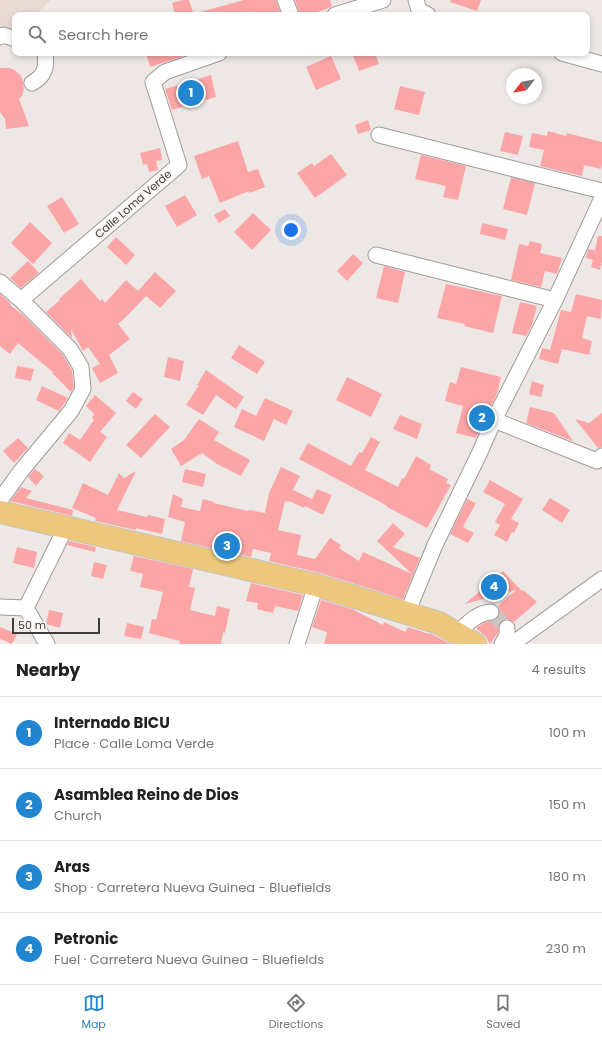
<!DOCTYPE html>
<meta charset="utf-8">
<style>
:root{--surface:#fff;--page:#f6f6f6;--text:#222;--muted:#767676;--line:#e0e0e0;--accent:#2185d0}
body{margin:0;font-family:Poppins,sans-serif;background:var(--page);color:var(--text)}
.compass{position:absolute;left:506px;top:68px;width:36px;height:36px;border-radius:50%;background:var(--surface);box-shadow:0 2px 6px #0003;rotate:239deg}
.scale{position:absolute;left:12px;bottom:10px;width:88px;box-sizing:border-box;padding-left:4px;border:2px solid #3e3c3b;border-top:0;font-size:11px;line-height:14px;white-space:nowrap;color:#3e3c3b;-webkit-text-stroke:3px #faf5f3;paint-order:stroke}
.you{position:absolute;left:291px;top:230px;width:14px;height:14px;margin:-10px;border:3px solid #fff;border-radius:50%;background:#1a73e8;box-shadow:0 0 0 6px #1a73e833}
.badge{display:grid;place-items:center;width:26px;height:26px;border-radius:50%;background:var(--accent);color:#fff;font-size:13px;font-weight:700}
.pin{position:absolute;translate:-50% -50%;border:2px solid #fff;box-shadow:0 1px 4px #0006}
.list{margin:0;padding:0;list-style:none}
h2{display:flex;justify-content:space-between;align-items:center;height:52px;margin:0;padding:0 16px;font-size:17px}
h2 small{font-size:13px;font-weight:400;color:var(--muted)}
.list li{display:grid;grid-template-columns:26px 1fr auto;gap:12px;align-items:center;box-sizing:border-box;height:72px;padding:0 16px;border-top:1px solid var(--line)}
.list b{display:block;font-size:15px;white-space:nowrap}
.list p{margin:0;font-size:13px;white-space:nowrap;color:var(--muted)}
.list em{font-size:13px;font-style:normal;color:var(--muted)}
.icon{flex:none;width:22px;height:22px;fill:none;stroke:currentColor;stroke-width:2;stroke-linecap:round;stroke-linejoin:round}
.map{position:relative;flex:none;width:602px;height:644px;overflow:hidden}
.search{position:absolute;background:var(--surface);box-shadow:0 2px 6px #0003;left:12px;right:12px;top:12px;height:44px;display:flex;align-items:center;gap:10px;box-sizing:border-box;padding:0 14px;border-radius:8px;color:var(--muted);font-size:15px}
.sheet{height:340px;background:var(--surface)}
nav{display:flex;justify-content:space-around;align-items:center;box-sizing:border-box;height:56px;border-top:1px solid var(--line);background:var(--surface);font-size:11px;color:var(--muted)}
nav a{display:grid;justify-items:center;gap:2px}
nav .on{color:var(--accent)}
.map>svg:first-child{display:block}
</style>
<div class="map">
<svg width="602" height="644" viewBox="0 0 602 644">
<rect width="100%" height="100%" fill="#ede8e5"/>
<path fill="#e6dad3" d="M 0,0 L 51,0 L 35,15 L 15,15 L 15,32 L 0,46 Z"/>
<path fill="#fca5a6" d="M 183,0 L 189,0 L 194,15 L 175,15 L 172,3 Z
M 244,0 L 276,0 L 281,15 L 200,15 L 200,12 Z
M 295,0 L 330,0 L 332,7 L 309,15 L 300,15 Z
M 451,0 L 481,0 L 477,11 L 450,2 Z
M 146,53 L 187,53 L 187,55 L 150,67 Z
M 352,53 L 375,53 L 379,64 L 359,71 Z
M 331,56 L 341,79 L 316,90 L 306,67 Z
M 0,68 L 10,68 L 16,71 L 21,76 L 23,81 L 24,89 L 22,96 L 19,99 L 29,126 L 6,129 L 5,119 L 0,112 Z
M 211,75 L 216,97 L 172,110 L 165,89 Z
M 400,86 L 425,92 L 419,115 L 394,109 Z
M 368,120 L 371,130 L 358,134 L 355,125 Z
M 548,131 L 566,136 L 567,133 L 602,142 L 602,164 L 601,169 L 584,165 L 582,176 L 540,166 L 544,150 L 529,147 L 532,133 L 547,136 Z
M 505,132 L 523,136 L 518,155 L 500,151 Z
M 238,141 L 248,172 L 258,169 L 265,187 L 249,193 L 249,191 L 220,203 L 209,176 L 202,179 L 194,156 Z
M 160,148 L 162,160 L 156,161 L 158,170 L 149,172 L 147,164 L 143,165 L 140,153 Z
M 331,154 L 347,175 L 315,198 L 297,173 L 312,163 L 314,166 Z
M 421,155 L 466,166 L 458,200 L 443,197 L 446,186 L 415,179 Z
M 511,177 L 535,183 L 527,215 L 503,209 Z
M 185,195 L 197,215 L 177,227 L 165,206 Z
M 62,197 L 79,224 L 64,233 L 47,206 Z
M 225,209 L 230,216 L 219,223 L 214,215 Z
M 253,213 L 271,230 L 252,250 L 234,232 Z
M 30,222 L 52,243 L 33,264 L 11,243 Z
M 482,223 L 508,229 L 505,240 L 480,234 Z
M 598,236 L 602,236 L 602,262 L 600,270 L 591,267 L 593,260 L 586,258 L 588,249 L 595,250 Z
M 116,237 L 135,255 L 126,265 L 107,247 Z
M 530,241 L 542,244 L 540,253 L 562,258 L 557,274 L 545,271 L 541,287 L 511,280 L 519,244 L 528,246 Z
M 353,254 L 363,263 L 347,281 L 337,271 Z
M 28,261 L 39,273 L 21,288 L 10,278 Z
M 384,266 L 405,272 L 398,303 L 376,298 Z
M 155,272 L 176,291 L 160,308 L 146,296 L 125,318 L 118,324 L 130,339 L 109,355 L 118,373 L 100,383 L 92,368 L 100,364 L 88,347 L 83,351 L 71,329 L 72,338 L 46,312 L 60,300 L 59,299 L 81,279 L 100,301 L 102,299 L 105,303 L 126,280 L 138,291 Z
M 446,284 L 502,296 L 493,333 L 464,326 L 465,324 L 437,318 Z
M 0,294 L 11,304 L 10,305 L 23,315 L 63,355 L 72,370 L 74,387 L 71,392 L 52,373 L 54,373 L 18,343 L 10,354 L 0,346 Z
M 576,294 L 602,300 L 601,319 L 587,316 L 582,338 L 592,341 L 589,355 L 562,349 L 558,364 L 539,359 L 542,348 L 550,350 L 561,310 L 571,312 Z
M 520,302 L 537,306 L 532,325 L 526,336 L 512,333 Z
M 239,345 L 265,362 L 257,374 L 231,358 Z
M 168,357 L 184,361 L 180,381 L 164,377 Z
M 17,366 L 34,369 L 31,381 L 15,378 Z
M 461,367 L 501,377 L 497,394 L 488,412 L 486,412 L 476,438 L 456,433 L 463,406 L 445,401 L 450,382 L 456,384 Z
M 206,370 L 244,397 L 236,409 L 216,395 L 203,415 L 186,405 L 199,385 L 197,385 Z
M 347,377 L 382,394 L 371,417 L 336,400 Z
M 532,381 L 544,385 L 541,397 L 529,394 Z
M 42,386 L 68,398 L 59,411 L 36,400 Z
M 133,392 L 143,399 L 136,409 L 126,401 Z
M 95,395 L 116,413 L 100,432 L 107,437 L 90,462 L 63,443 L 69,433 L 80,440 L 94,420 L 92,418 L 94,414 L 86,406 Z
M 265,398 L 293,411 L 286,425 L 274,419 L 264,441 L 234,427 L 242,409 L 256,416 Z
M 530,407 L 554,413 L 573,441 L 526,423 Z
M 602,413 L 602,447 L 598,448 L 575,419 L 589,423 Z
M 155,414 L 170,427 L 141,458 L 126,445 Z
M 400,415 L 422,424 L 417,439 L 393,429 Z
M 199,419 L 219,432 L 214,440 L 250,460 L 241,476 L 217,464 L 202,453 L 181,466 L 171,449 L 184,440 Z
M 371,437 L 380,442 L 365,470 L 398,487 L 402,478 L 404,479 L 416,456 L 431,465 L 429,469 L 448,479 L 446,483 L 451,485 L 427,528 L 389,508 L 384,504 L 299,459 L 308,443 L 351,466 L 359,452 L 362,453 Z
M 18,438 L 28,448 L 14,463 L 3,451 Z
M 281,467 L 300,476 L 293,490 L 312,499 L 317,489 L 332,495 L 323,515 L 305,506 L 304,508 L 289,501 L 288,502 L 285,501 L 278,530 L 301,535 L 297,555 L 315,559 L 330,538 L 341,545 L 339,548 L 359,561 L 363,552 L 412,574 L 377,541 L 393,523 L 405,534 L 393,547 L 420,558 L 403,599 L 320,573 L 269,561 L 271,553 L 253,549 L 251,557 L 181,541 L 185,522 L 168,517 L 173,494 L 183,499 L 181,507 L 200,511 L 203,499 L 214,502 L 213,503 L 248,511 L 249,510 L 265,513 L 269,493 Z
M 35,469 L 44,476 L 36,486 L 28,477 Z
M 185,469 L 206,474 L 203,487 L 182,482 Z
M 136,471 L 117,510 L 147,517 L 148,515 L 165,519 L 162,534 L 136,528 L 136,530 L 95,521 L 96,518 L 72,508 L 83,483 L 108,495 L 119,473 L 124,478 Z
M 490,480 L 523,499 L 511,519 L 519,523 L 514,533 L 512,532 L 507,542 L 494,535 L 500,525 L 495,522 L 505,504 L 483,492 Z
M 21,487 L 32,491 L 26,498 L 73,510 L 72,516 L 10,501 Z
M 550,498 L 570,510 L 562,523 L 542,510 Z
M 467,499 L 476,503 L 463,527 L 474,533 L 468,543 L 450,534 Z
M 69,541 L 96,547 L 95,552 L 67,545 Z
M 17,547 L 37,552 L 34,568 L 13,563 Z
M 134,556 L 193,569 L 189,587 L 195,588 L 190,610 L 215,616 L 217,606 L 230,609 L 225,633 L 223,632 L 221,644 L 179,644 L 180,641 L 149,633 L 152,619 L 156,620 L 163,592 L 140,587 L 143,574 L 130,571 Z
M 94,562 L 107,565 L 103,579 L 91,576 Z
M 503,571 L 522,591 L 523,590 L 537,602 L 514,622 L 507,619 L 502,620 L 499,624 L 498,633 L 490,644 L 486,637 L 476,628 L 485,622 L 497,619 L 499,615 L 500,611 L 498,606 L 516,590 L 465,604 Z
M 251,583 L 303,595 L 298,611 L 275,606 L 273,613 L 257,609 L 258,603 L 246,601 Z
M 321,600 L 352,609 L 383,625 L 384,622 L 405,632 L 408,627 L 429,634 L 429,633 L 434,635 L 450,644 L 324,644 L 327,632 L 312,627 Z
M 49,610 L 63,613 L 60,628 L 46,624 Z
M 127,623 L 144,627 L 141,639 L 124,636 Z
M 0,627 L 17,634 L 12,644 L 0,639 Z"/>
<g fill="none" stroke-linecap="round" stroke-linejoin="round">
<path stroke="#cac6c3" stroke-width="15" stroke-dasharray="15 8" stroke-linecap="butt" d="M 491,612 L 507,628"/>
<defs>
<path id="minor" d="M 285,0 L 291,15
M 416,0 L 419,10 L 428,15
M 335,15 L 383,0
M 0,37 L 3,35 L 15,39
M 562,53 L 602,64
M 32,83 C 45,76 47,67 45,53
M 379,135 L 602,191
M 376,255 L 555,300
M 0,282 L 21,300 L 70,349 L 81,367 L 83,389 L 71,411 L 21,471 L 0,500
M 21,300 L 179,165 L 153,82 L 165,72 L 219,53
M 494,420 L 597,461 L 602,456
M 0,607 L 26,608
M 407,613 L 435,545 L 480,452 L 494,420 L 555,300 L 602,198
M 457,633 C 466,625 478,612 491,612
M 47,644 L 26,608 L 66,527
M 297,644 L 316,585
M 502,644 L 507,636 L 507,628
M 512,644 L 602,579"/>
<path id="highway" d="M 0,512 L 316,585 L 439,623 L 475,644"/>
</defs>
<use href="#minor" stroke="#9f9b98" stroke-width="17"/>
<use href="#highway" stroke="#c5c4c4" stroke-width="24"/>
<use href="#minor" stroke="#fff" stroke-width="15"/>
<use href="#highway" stroke="#ecc77c" stroke-width="22"/>
</g>
<g text-anchor="middle" stroke-width="4" stroke-linejoin="round" paint-order="stroke">
<g font-size="11" fill="#3e3c3b" stroke="#faf5f3">
<text transform="translate(133 204) rotate(-41)" y="4">Calle Loma Verde</text>
</g>
</g>
</svg>
<svg class="compass" viewBox="-18 -18 36 36"><path d="M0-13l5 13h-10z" fill="#e53935"/><path d="M0 13l5-13h-10z" fill="#767676"/></svg>
<div class="scale">50 m</div>
<div class="you"></div>
<div class="pin badge" style="left:191px;top:93px">1</div>
<div class="pin badge" style="left:482px;top:418px">2</div>
<div class="pin badge" style="left:227px;top:546px">3</div>
<div class="pin badge" style="left:494px;top:587px">4</div>
<div class="search"><svg class="icon" aria-label="search" viewBox="0 0 24 24"><circle cx="10" cy="10" r="6"/><path d="M15 15l6 6"/></svg>Search here</div>
</div>
<section class="sheet">
<h2>Nearby<small>4 results</small></h2>
<ul class="list">
<li><span class="badge">1</span><div><b>Internado BICU</b><p>Place · Calle Loma Verde</p></div><em>100 m</em></li>
<li><span class="badge">2</span><div><b>Asamblea Reino de Dios</b><p>Church</p></div><em>150 m</em></li>
<li><span class="badge">3</span><div><b>Aras</b><p>Shop · Carretera Nueva Guinea - Bluefields</p></div><em>180 m</em></li>
<li><span class="badge">4</span><div><b>Petronic</b><p>Fuel · Carretera Nueva Guinea - Bluefields</p></div><em>230 m</em></li>
</ul>
</section>
<nav>
<a class="on"><svg class="icon" aria-label="map" viewBox="0 0 24 24"><path d="M3 6l6-2 6 2 6-2v14l-6 2-6-2-6 2zM9 4v14M15 6v14"/></svg>Map</a>
<a><svg class="icon" aria-label="directions" viewBox="0 0 24 24"><path d="M12 3l9 9-9 9-9-9zM9 14v-3h6M13 9l2 2-2 2"/></svg>Directions</a>
<a><svg class="icon" aria-label="saved" viewBox="0 0 24 24"><path d="M7 4h10v16l-5-4-5 4z"/></svg>Saved</a>
</nav>
